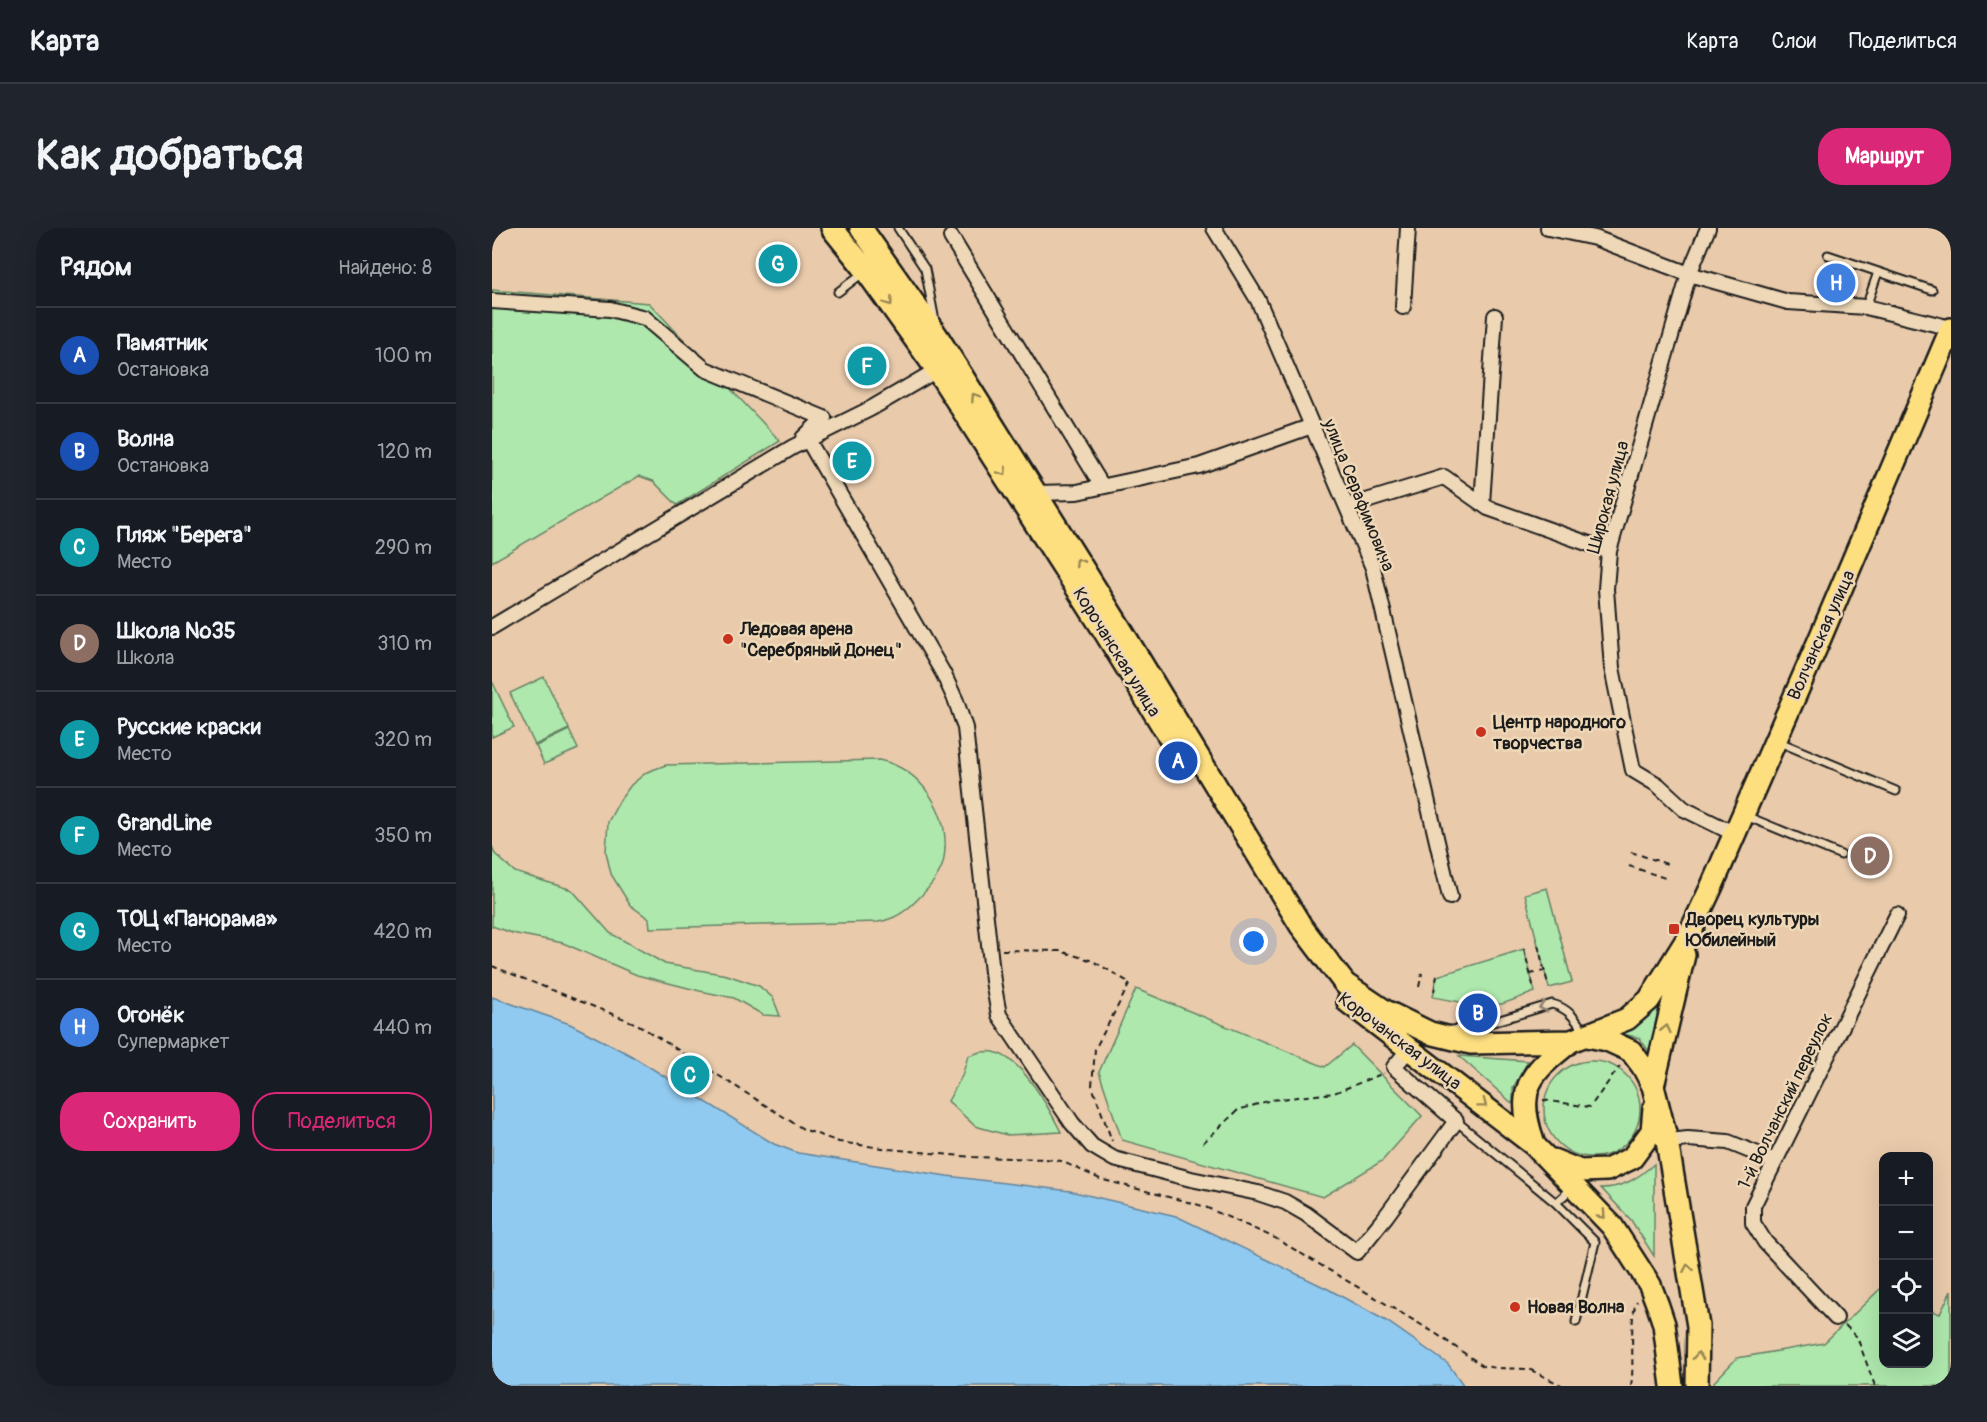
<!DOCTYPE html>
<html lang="ru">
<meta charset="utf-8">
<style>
:root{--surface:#171b24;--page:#20242c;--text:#f1f3f6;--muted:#9ea1a6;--line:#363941;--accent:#db2777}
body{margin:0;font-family:Pangolin,sans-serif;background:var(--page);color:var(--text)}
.controls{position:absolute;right:18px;bottom:18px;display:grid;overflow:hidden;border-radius:12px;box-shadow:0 6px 24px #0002}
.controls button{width:54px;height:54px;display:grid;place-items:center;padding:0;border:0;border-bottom:2px solid var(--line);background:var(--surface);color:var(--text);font:30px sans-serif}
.you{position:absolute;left:762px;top:714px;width:21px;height:21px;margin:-15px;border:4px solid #fff;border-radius:50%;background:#1a73e8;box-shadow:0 0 0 9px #1a73e833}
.badge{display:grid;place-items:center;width:39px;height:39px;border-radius:50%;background:var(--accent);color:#fff;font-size:20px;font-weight:700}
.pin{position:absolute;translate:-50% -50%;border:3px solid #fff;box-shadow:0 2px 6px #0006}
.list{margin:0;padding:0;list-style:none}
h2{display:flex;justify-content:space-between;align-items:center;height:78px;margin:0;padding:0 24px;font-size:26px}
h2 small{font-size:20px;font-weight:400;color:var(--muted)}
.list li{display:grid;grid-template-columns:39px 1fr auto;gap:18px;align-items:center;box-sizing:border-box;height:96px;padding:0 24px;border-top:2px solid var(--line)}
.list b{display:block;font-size:22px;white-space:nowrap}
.list p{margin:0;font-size:20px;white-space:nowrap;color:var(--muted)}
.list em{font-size:20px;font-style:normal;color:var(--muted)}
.actions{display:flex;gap:12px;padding:18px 24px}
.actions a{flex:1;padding:14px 0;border:2px solid var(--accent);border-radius:24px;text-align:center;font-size:21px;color:var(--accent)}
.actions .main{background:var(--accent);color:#fff}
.icon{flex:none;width:33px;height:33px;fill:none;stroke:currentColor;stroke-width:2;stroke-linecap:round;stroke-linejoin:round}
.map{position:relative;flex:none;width:1459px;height:1158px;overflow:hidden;border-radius:24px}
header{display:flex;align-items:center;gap:36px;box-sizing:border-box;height:84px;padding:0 30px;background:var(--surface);border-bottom:2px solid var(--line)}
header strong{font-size:28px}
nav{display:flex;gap:33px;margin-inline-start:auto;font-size:21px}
.intro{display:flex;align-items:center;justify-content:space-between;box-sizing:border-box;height:144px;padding:0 36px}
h1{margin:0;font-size:42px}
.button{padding:15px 27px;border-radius:24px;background:var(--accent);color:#fff;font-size:21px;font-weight:700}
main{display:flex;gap:36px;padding:0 36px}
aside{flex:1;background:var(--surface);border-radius:24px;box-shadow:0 6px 24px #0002}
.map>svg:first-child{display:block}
</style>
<header>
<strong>Карта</strong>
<nav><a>Карта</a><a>Слои</a><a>Поделиться</a></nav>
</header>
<div class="intro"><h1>Как добраться</h1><a class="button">Маршрут</a></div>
<main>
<aside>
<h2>Рядом<small>Найдено: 8</small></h2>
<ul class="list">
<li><span class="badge" style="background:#1a4fb4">A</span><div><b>Памятник</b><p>Остановка</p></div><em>100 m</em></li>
<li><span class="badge" style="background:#1a4fb4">B</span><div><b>Волна</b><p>Остановка</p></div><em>120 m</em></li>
<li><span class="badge" style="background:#0f9aa8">C</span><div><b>Пляж &quot;Берега&quot;</b><p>Место</p></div><em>290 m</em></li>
<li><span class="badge" style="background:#8d6e63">D</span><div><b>Школа №35</b><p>Школа</p></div><em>310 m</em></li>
<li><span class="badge" style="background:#0f9aa8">E</span><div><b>Русские краски</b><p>Место</p></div><em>320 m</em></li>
<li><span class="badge" style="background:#0f9aa8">F</span><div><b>GrandLine</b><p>Место</p></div><em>350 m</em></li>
<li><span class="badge" style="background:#0f9aa8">G</span><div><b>ТОЦ «Панорама»</b><p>Место</p></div><em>420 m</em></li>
<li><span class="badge" style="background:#3f7fe0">H</span><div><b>Огонёк</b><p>Супермаркет</p></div><em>440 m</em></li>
</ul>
<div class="actions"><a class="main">Сохранить</a><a>Поделиться</a></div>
</aside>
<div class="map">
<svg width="1459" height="1158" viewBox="0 0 1459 1158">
<rect width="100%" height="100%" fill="#e9caab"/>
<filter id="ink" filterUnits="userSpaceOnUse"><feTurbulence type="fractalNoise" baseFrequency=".0167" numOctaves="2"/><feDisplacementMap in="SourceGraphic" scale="12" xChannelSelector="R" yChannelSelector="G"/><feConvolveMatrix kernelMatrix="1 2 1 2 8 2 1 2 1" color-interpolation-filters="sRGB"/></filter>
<g filter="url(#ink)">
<path fill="#aee8ad" stroke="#658264" stroke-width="1.5" d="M 0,62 L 157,75 L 288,213 L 185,277 L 161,253 L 147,248 L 0,334 Z
M 52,449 L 77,501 L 43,517 L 18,465 Z
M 0,453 L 22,499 L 0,509 Z
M 77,502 L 86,521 L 52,536 L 44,518 Z
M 387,532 C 430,541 459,586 452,630 C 450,646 436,661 425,672 C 413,684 403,691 386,694 L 158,700 L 157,691 L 138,677 L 119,646 L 114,624 L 116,594 L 128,572 L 139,557 L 155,544 L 174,537 Z
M 0,618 L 3,626 L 23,644 L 80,662 L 118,705 L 173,736 L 235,747 L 267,758 L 281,770 L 288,788 L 271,787 L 242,770 L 208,763 L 145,747 L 71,715 L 20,705 L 0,698 Z
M 1055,660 L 1080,754 L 1057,760 L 1033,666 Z
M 1032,721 L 1043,764 L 1010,776 L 979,776 L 941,769 L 945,748 Z
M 644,761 L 833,839 L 860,817 L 930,888 L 890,933 L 831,969 L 630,912 L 607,844 Z
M 1169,775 L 1160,827 L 1147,810 L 1131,806 L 1150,793 Z
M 488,824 C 492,824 498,823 502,824 C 531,831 557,880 569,904 L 515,907 L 483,898 L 456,873 L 470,848 L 476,828 Z
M 967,828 L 1036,833 L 1021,860 L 1021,876 Z
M1052 881a48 48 0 1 1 96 0a48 48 0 1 1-96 0Z
M 1162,936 L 1162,1028 L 1139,992 L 1109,960 C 1131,960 1146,950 1162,936 Z
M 1388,1061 L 1392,1062 L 1392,1136 L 1436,1136 L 1437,1082 L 1448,1086 L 1459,1063 L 1459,1158 L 1222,1158 L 1222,1154 L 1245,1130 L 1332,1115 Z"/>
<path fill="#91caf0" stroke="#62849b" stroke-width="1.5" d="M 0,769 L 78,796 L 138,827 L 282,916 L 306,925 L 455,948 L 578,963 L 684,988 L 836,1061 L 896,1094 L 956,1136 L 972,1158 L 0,1158 Z"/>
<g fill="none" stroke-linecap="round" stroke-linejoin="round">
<defs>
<path id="service" d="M 406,0 L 433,41 L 443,93
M 1336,27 L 1440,62
M 346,64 L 372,44
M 1374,79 L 1386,44
M 1285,513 L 1404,563
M 1254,588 L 1349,627
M 960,802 L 985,799 L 1060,776 C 1076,780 1083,790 1092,804
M 964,893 L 1064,975 L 1103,1014 L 1084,1094
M 1064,975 L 1080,960"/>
<path id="minor" d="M 722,0 L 766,72 L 881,340 L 958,669
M 1056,0 L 1103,10 L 1197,46 L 1296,74 L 1374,79 L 1459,100
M 1216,0 L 1197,46 L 1117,323 L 1114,361 L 1120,440 L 1141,542 L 1166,557 L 1192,581 L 1243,606
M 459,9 L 610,258
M 0,73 L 118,81 L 153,90 L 213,141 L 332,190 L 311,210
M 911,79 L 916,0
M 316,212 L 451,445 L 464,473 L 473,500 L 501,753 L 507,787 L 580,895 L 600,918 L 622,931 L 699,951 L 766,965 L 793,974 L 814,986 L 865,1024 L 894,988 L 964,893 L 902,839 L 918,820
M 544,265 L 585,264 L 707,238 L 820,198
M 990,275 L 1003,88
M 855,279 L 952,249 L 996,280 L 1117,323
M 0,399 L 301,219 L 378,181 L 450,139
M 1175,913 L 1196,911 L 1236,914 L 1283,933
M 1344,1090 L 1273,1014 L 1261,995 L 1261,978 L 1405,687"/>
<path id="primary" d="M 340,0 L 369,36 L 445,142 L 611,401 L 686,523
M 369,0 L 445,108 L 625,395 L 809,698 L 853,756 L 893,783 L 938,805 L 979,815 L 1079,813 L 1135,791 L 1157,772 L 1195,711 L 1219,660 L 1326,415 L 1459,101
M 856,774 L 1042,917 L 1120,998 L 1158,1057 L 1166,1078 L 1172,1096 L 1180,1158
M 1095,808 L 1115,812 L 1139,823 L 1151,839 L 1161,858 L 1175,913 L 1206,1098 L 1205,1158
M 1161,858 L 1192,727
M 1042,917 C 1038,903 1032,886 1034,871 C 1035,845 1061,828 1079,813
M 1061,932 L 1088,943 L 1115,942 L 1140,930 L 1160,903 L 1162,880"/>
</defs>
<use href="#service" stroke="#1c1c1c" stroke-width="11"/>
<use href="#minor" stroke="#1c1c1c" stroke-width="18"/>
<use href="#primary" stroke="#1c1c1c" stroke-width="26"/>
<path stroke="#1c1c1c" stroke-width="2" stroke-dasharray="6 4.5" stroke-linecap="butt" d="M 1139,624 L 1178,637
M 1137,638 L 1173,650
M 1046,717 L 1056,756
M 1032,721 L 1042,761
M 510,722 L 568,723 L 601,733 L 638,755 L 603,821 L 600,858 L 620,913
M 0,738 L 145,796 L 311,901 L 347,914 L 397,921 L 481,929 L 554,931 L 569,933 L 608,951 L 711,978 L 783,1010 L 943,1105 L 991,1138 L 1005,1140 L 1037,1141 L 1071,1158
M 1038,746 L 1052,743
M 927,759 L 930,745
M 942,763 L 945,748
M 1051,872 L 1098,879 L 1128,838
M 711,915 L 746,882 L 779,872 L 842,865 L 892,845
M 1353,1097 L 1365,1109 L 1383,1158
M 1139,1158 C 1143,1134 1136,1092 1145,1073"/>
<use href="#service" stroke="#eed8b7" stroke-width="7"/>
<use href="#minor" stroke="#eed8b7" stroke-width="14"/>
<use href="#primary" stroke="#fedf80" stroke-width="21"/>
</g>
<defs><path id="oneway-chevron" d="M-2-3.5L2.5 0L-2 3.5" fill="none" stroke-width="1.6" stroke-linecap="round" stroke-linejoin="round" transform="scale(1.5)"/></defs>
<g stroke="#988753">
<use href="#oneway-chevron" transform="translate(397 74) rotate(54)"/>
<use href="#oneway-chevron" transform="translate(483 169) rotate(-123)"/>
<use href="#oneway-chevron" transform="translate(511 244) rotate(57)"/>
<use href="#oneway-chevron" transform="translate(587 334) rotate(-122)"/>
<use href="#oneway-chevron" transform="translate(1174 801) rotate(-77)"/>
<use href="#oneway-chevron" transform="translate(991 876) rotate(37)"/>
<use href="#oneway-chevron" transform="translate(1110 987) rotate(47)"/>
<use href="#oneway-chevron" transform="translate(1196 1040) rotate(-100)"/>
<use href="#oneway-chevron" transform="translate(1206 1128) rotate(-89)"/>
</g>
<use stroke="#908371" href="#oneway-chevron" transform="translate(1051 779) rotate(165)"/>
</g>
<g fill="#c8321e" stroke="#eed8b7" stroke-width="2">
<circle cx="236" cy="411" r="6"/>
<circle cx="989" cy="504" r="6"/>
<rect x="1176" y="695" width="12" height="12" rx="3"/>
<circle cx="1023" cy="1079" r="6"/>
</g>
<g text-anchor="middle" stroke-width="5" stroke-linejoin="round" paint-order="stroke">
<g font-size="18" fill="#1c1c1c" stroke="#eed8b7">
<text transform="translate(867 267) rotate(68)" y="6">улица Серафимовича</text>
<text transform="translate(1116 269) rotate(-75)" y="6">Широкая улица</text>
<text transform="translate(1329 407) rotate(-66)" y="6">Волчанская улица</text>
<text transform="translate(625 424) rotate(58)" y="6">Корочанская улица</text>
<text transform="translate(908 813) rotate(37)" y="6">Корочанская улица</text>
<text transform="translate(1293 873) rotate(-64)" y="6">1-й Волчанский переулок</text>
</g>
<g font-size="18" font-weight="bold" fill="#1c1c1c" stroke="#eed8b7" text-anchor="start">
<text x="248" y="407">Ледовая арена<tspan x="248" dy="21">"Серебряный Донец"</tspan></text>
<text x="1001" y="500">Центр народного<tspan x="1001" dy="21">творчества</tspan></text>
<text x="1194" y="697">Дворец культуры<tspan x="1194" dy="21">Юбилейный</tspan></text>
<text x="1035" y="1085">Новая Волна</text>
</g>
</g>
</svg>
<div class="controls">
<button>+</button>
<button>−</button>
<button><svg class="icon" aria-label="locate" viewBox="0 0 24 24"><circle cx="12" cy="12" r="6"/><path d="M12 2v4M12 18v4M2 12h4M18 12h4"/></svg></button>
<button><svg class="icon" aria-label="layers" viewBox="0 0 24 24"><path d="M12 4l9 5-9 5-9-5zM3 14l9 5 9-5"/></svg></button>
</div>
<div class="you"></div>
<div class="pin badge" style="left:686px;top:533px;background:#1a4fb4">A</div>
<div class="pin badge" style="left:986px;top:785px;background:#1a4fb4">B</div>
<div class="pin badge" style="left:198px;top:847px;background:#0f9aa8">C</div>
<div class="pin badge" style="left:1378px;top:628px;background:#8d6e63">D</div>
<div class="pin badge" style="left:360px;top:233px;background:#0f9aa8">E</div>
<div class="pin badge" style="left:375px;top:138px;background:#0f9aa8">F</div>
<div class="pin badge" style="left:286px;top:36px;background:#0f9aa8">G</div>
<div class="pin badge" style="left:1344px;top:55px;background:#3f7fe0">H</div>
</div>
</main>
